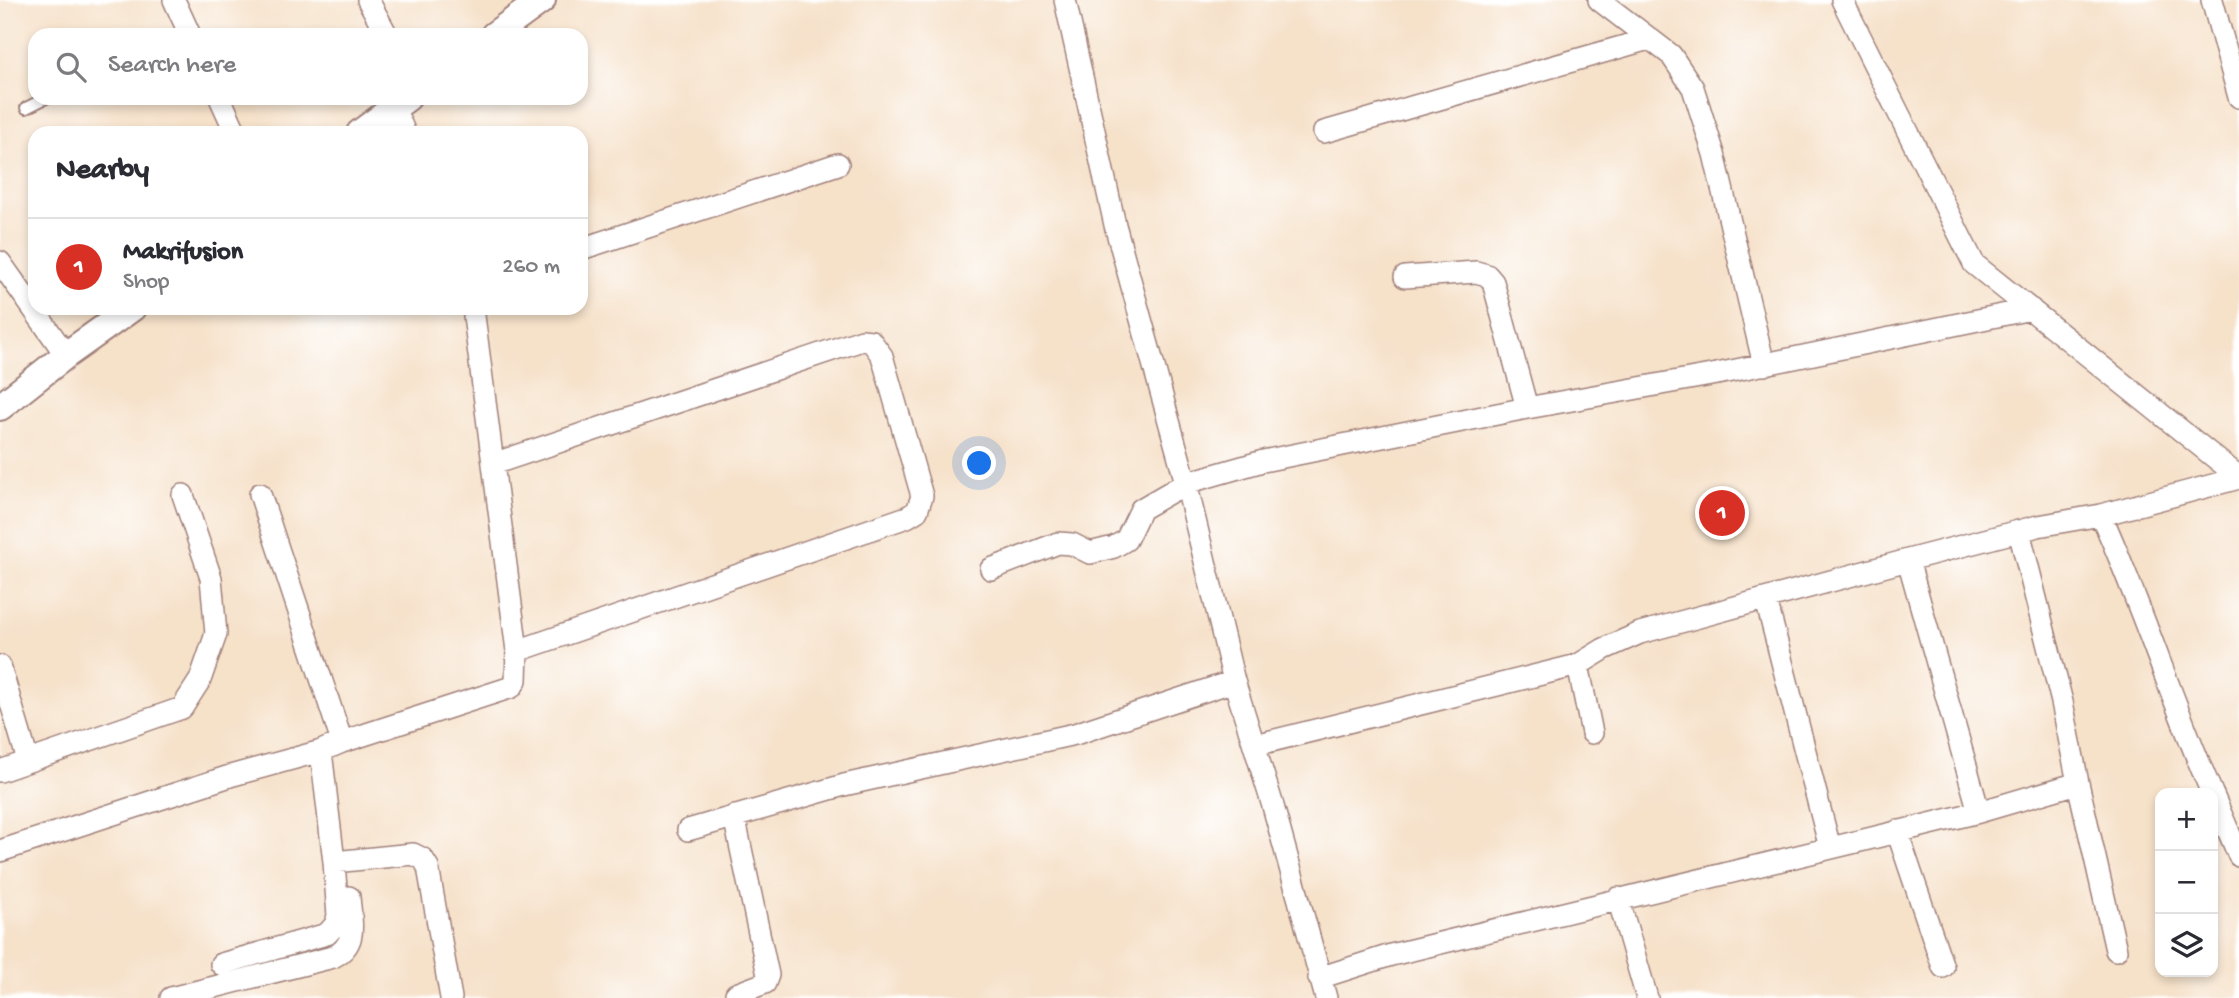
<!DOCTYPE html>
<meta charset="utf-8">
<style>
:root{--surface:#fff;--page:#f2f2f3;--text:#2b2b33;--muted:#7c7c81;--line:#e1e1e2;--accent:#d93025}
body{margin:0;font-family:"Gochi Hand",sans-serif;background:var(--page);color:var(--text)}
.controls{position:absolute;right:21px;bottom:21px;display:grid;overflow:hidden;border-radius:14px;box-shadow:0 4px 10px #0003}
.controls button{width:63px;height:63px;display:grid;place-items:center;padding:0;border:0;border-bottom:2px solid var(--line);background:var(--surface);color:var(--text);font:35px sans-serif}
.you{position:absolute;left:980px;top:464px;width:24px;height:24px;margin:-18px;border:5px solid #fff;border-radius:50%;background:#1a73e8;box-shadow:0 0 0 10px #1a73e833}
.badge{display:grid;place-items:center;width:46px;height:46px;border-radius:50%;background:var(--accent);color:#fff;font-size:23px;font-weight:700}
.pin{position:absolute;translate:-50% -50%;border:4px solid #fff;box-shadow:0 2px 7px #0006}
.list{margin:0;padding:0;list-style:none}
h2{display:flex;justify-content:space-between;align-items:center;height:91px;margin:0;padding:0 28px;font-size:30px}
h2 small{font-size:23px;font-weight:400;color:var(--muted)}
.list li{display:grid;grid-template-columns:46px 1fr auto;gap:21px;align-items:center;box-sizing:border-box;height:98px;padding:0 28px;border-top:2px solid var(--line)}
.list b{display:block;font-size:26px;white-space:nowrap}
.list p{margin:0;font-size:23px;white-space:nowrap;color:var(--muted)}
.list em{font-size:23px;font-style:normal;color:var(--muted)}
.icon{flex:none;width:38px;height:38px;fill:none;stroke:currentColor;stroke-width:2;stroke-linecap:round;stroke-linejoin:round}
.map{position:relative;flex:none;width:2239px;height:998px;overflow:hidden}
.search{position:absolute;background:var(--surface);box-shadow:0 4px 10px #0003;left:28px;top:28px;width:560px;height:77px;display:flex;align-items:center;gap:18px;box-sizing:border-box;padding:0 24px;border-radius:21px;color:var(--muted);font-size:26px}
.panel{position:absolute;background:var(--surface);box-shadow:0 4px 10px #0003;left:28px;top:126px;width:560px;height:189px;border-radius:21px}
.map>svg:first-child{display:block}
</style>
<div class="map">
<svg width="2239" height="998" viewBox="0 0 2239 998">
<rect width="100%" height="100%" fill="#fff"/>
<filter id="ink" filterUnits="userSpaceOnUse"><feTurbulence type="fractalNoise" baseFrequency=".0143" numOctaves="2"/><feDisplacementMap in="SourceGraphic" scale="14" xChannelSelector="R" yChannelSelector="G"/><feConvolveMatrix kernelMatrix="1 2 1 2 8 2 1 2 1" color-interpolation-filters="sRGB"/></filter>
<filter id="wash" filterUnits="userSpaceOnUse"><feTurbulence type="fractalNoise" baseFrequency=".00686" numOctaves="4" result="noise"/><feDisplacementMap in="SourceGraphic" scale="28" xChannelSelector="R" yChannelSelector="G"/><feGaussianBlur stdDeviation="1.57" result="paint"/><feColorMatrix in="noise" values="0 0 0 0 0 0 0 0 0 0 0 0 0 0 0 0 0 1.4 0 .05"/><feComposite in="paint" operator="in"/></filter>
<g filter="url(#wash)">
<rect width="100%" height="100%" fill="#f6e1c9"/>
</g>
<g filter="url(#ink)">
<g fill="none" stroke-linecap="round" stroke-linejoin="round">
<defs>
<path id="service" d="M 26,108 L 46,98"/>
<path id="minor" d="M 174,0 L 190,35
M 368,0 L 387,35
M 1065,0 L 1115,225 L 1186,483 L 1234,681 L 1273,806 L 1326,998
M 1599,0 L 1671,55 L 1693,88 L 1714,154 L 1764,365
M 1842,0 L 1974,264 L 2239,477
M 2212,0 L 2239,97
M 220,98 L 236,133
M 394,108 L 405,133
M 1324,132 L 1649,39
M 581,249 L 838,164
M 0,262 L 66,355
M 1405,277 L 1476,272 L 1487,275 L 1493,282 L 1527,408
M 493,464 L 862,340 L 871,341 L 882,356 L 922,496 L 917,511 L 907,517 L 517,651
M 260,494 L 342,742
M 2101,515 C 2142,606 2172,702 2212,793
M 1908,560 L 1979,812
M 991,569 L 1058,543 L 1072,544 L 1090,553 L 1114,547 L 1126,540 L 1141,509 L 1186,483 L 1263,461 L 1527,408 L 1717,374 L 2031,309
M 1766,600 L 1830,848
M 1578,665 L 1592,733
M 0,666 L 28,761
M 1255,745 L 1578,665 L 1604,649 L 1640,633 L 1908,560 L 2038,526 L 2101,515 L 2239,478
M 0,771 L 182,708 L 200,680 L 216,634 L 211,578 L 183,495
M 2078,783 L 2116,950
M 2213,795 L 2239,856
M 734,816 L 768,975 L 765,983 L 736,994
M 688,830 L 844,785 L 1075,734 L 1234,681
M 1897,831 L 1943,967
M 0,851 L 230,776 L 321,751 L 342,742 L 512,687 L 516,680 L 517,651 L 473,308
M 334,862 L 413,854 L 423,859 L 428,867 L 451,998
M 1618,898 L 1647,998
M 221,964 L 327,934 L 335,925 L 338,916 L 334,862 L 321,751
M 1319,978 L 1391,955 L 1979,812 L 2078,783 L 2062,702 L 2019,531
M 171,998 L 333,957 C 359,944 351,922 349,897"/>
<path id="tertiary" d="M 494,35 L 542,0
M 360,133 L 407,98
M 0,407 L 66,355 L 132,308"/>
</defs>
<use href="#service" stroke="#a0807a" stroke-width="14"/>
<use href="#minor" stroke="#a0807a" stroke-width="24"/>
<use href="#tertiary" stroke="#a0807a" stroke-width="30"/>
<use href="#service" stroke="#fff" stroke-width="10"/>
<use href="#minor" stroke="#fff" stroke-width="21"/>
<use href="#tertiary" stroke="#fff" stroke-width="26"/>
</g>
</g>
</svg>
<div class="controls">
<button>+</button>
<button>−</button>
<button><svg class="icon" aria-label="layers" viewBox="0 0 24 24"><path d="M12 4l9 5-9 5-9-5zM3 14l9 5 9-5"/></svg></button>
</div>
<div class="you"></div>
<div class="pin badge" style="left:1722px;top:513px">1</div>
<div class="search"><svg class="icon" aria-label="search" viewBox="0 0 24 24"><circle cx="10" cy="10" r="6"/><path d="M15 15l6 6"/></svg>Search here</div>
<section class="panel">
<h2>Nearby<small></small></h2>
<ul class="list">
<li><span class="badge">1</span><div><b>Makrifusion</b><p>Shop</p></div><em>260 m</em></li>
</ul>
</section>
</div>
